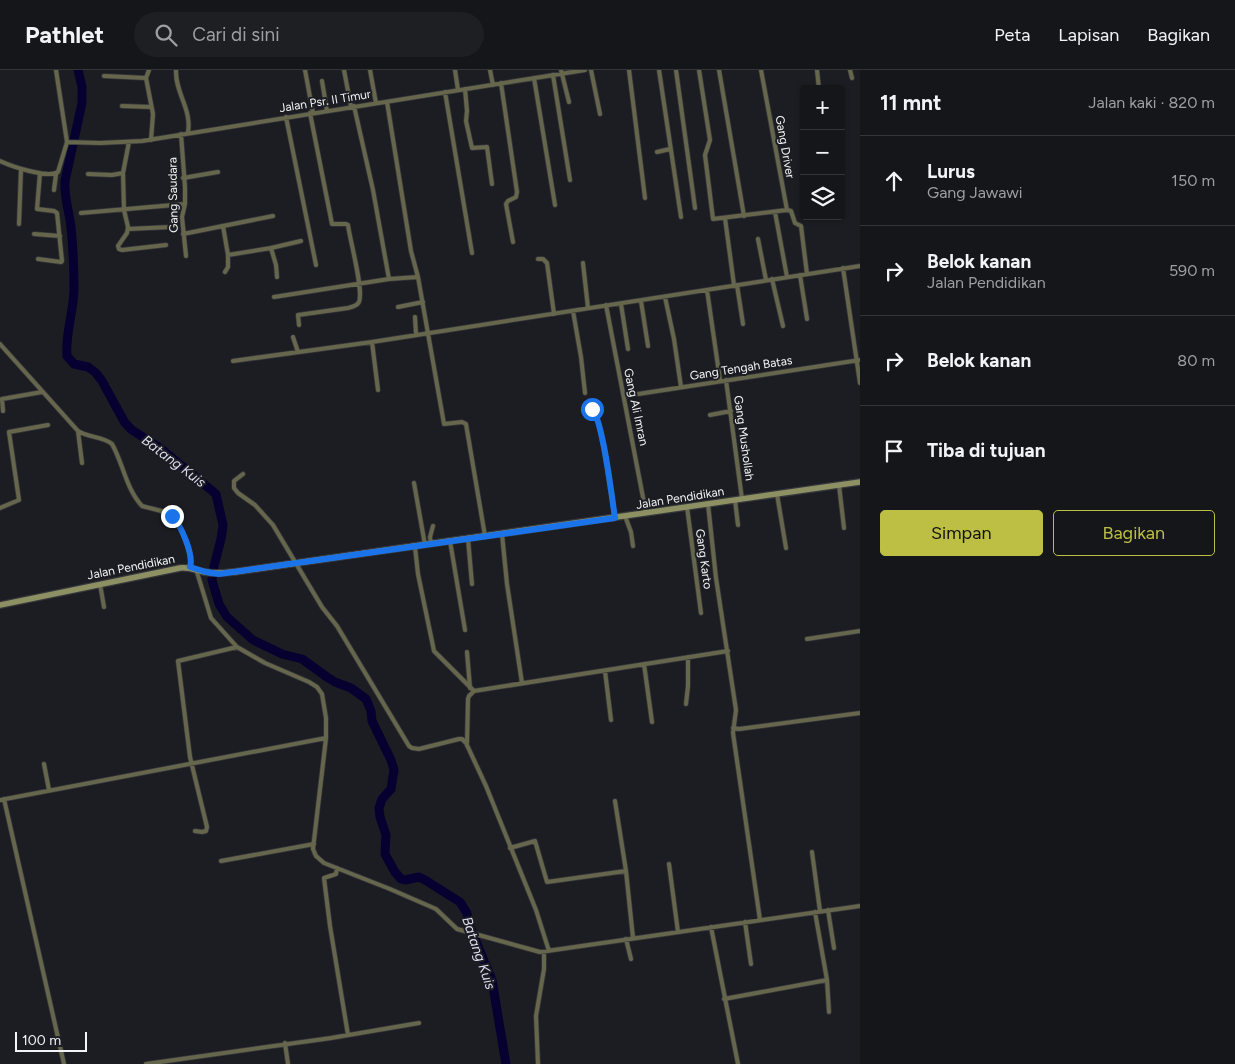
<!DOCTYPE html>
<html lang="id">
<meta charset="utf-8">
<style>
:root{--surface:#15161a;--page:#1e1f23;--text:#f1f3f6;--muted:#9d9fa2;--line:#343539;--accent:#bcbf43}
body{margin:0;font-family:Figtree,sans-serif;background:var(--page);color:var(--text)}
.controls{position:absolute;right:15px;top:15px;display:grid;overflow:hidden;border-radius:5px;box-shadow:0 1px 4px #0004}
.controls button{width:45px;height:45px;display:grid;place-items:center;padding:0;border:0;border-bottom:1px solid var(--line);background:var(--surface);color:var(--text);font:25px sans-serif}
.scale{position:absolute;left:15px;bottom:12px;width:72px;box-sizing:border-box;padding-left:5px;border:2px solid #f3f4f7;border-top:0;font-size:14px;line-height:18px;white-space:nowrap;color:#f3f4f7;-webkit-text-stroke:4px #1c1d22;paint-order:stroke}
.stop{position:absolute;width:15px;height:15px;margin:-11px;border:4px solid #1a73e8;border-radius:50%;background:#fff}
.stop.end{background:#1a73e8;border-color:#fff;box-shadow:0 1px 5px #0008}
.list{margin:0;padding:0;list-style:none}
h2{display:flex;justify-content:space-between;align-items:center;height:65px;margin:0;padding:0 20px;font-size:21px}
h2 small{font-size:16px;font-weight:400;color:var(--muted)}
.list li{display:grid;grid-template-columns:32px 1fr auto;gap:15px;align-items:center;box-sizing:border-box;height:90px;padding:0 20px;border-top:1px solid var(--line)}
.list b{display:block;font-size:19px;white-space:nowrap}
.list p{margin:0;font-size:16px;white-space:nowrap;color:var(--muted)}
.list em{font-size:16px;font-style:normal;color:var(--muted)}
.actions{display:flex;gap:10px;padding:15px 20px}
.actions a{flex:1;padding:11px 0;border:1px solid var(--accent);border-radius:5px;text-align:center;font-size:18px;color:var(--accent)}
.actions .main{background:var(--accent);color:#111}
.icon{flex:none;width:28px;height:28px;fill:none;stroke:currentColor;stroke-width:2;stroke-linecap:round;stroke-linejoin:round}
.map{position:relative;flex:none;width:860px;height:994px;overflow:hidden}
header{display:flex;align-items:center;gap:30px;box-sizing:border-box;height:70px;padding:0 25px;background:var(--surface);border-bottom:1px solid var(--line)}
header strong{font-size:24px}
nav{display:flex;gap:28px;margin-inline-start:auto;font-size:18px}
.search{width:350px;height:45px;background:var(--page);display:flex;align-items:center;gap:12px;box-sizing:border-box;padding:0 18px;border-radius:28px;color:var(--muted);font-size:19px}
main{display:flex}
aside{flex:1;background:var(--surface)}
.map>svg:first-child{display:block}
</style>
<header>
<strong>Pathlet</strong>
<div class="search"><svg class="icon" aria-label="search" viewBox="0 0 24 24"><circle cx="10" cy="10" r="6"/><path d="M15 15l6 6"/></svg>Cari di sini</div>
<nav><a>Peta</a><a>Lapisan</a><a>Bagikan</a></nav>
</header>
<main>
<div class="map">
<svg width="860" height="994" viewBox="0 0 860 994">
<rect width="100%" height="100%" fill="#1c1d22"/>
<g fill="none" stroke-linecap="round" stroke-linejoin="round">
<path stroke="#050030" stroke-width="9" d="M 78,0 L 82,17 L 82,33 L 65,111 C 64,127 69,141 71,157 C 73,177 74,198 74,218 C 74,241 65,263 67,286 L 74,294 L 88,297 L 96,303 L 102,311 L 125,353 L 132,360 L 160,378 L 216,424 L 223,455 L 221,469 L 213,500 L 212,510 L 219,534 L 227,547 L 253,570 L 282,584 L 302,589 L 327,607 L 335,612 L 351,618 L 366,629 L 371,641 L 372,651 L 391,690 L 394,700 L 391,719 L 382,729 L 379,738 L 380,747 L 386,765 L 385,784 L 395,802 L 401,809 L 405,810 L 419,807 L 425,810 L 460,832 L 467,843 L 470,857 L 492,910 L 506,994"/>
<defs>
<path id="minor" d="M 149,0 L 146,8 L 153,44 L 151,70
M 176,0 C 175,23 192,39 188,62
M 305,0 L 313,43
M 344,0 L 351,37
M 370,0 L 376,33
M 455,0 L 458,20
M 490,0 L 493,15
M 561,0 L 569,32
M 591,0 L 600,44
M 629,0 L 645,128
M 659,0 L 681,147
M 676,0 L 695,138
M 699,0 L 710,70 L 705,85 L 713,149 L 787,140
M 719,0 L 744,146
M 761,0 L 787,140
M 817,0 L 819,19
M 850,0 L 852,8
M 553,5 L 570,110
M 104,6 L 146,8
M 534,8 L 555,135
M 322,11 L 327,41
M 501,13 L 517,122 L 516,127 L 508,131 L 506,134 L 513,172
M 465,19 L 467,41 L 466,51 L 472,78 L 487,77 L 492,114
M 445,22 L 472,183
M 387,32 L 411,181 L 418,207 L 444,354 L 462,352 L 466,354 L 485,466
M 122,36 L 151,37
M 354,36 L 373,120 L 389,209
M 286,47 L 316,195
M 181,64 L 185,117 L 185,134 L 182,147 L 186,186
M 67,72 L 100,73 L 142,71 L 585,0
M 657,82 L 670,79
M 0,91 C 11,96 48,109 58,102 L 67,72 L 56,0
M 123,103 L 124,140 L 128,157 L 127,163 L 118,176 L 119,179 L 122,180 L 166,175
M 88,104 L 112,105 L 123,103 L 129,72
M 183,108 L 218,102
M 54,120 L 56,104
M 787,140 L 791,141 L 795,153 L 801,156 L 807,204
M 775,142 L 787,207
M 81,143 L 185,134
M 725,148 L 734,215
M 19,154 L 21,99
M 223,156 L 228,185 L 271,178 L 276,195 L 277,207
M 128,159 L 170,157 L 172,156 L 172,151
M 34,164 L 60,166
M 183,164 L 273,146
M 758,169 L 766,210
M 271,178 L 301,171
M 38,189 L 61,192 L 62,191 L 57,143 L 54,141 L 37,139 L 40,103
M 538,189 L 543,189 L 547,193 L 554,244
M 583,193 L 588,238
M 843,198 L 860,313
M 225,202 L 228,197 L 228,185
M 800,205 L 807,249
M 772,209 L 783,256
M 737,215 L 743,254
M 707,220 L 720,310
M 274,227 L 389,209 L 418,207
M 665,227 L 674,269 L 681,317
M 641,231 L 648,276
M 621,234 L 628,279
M 606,235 L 646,443
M 398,237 L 423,232
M 573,241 L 581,287 L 585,323
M 415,247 L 416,264
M 299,255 L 298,245 L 348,238 C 352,237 357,236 359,232 C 364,220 350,171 348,155 L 346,154 L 332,154 L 310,43
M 293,267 L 298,282
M 372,272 L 378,320
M 0,274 L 78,361 C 89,368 102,366 112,374 C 123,393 126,419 142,436 C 151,439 165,440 172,446 C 181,453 193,486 190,497
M 233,291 L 372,272 L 860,196
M 726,310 L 742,429
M 625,326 L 860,290
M 590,332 L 599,354 L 605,384 L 615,448
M 3,341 L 2,329 L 42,322
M 710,345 L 731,341
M 78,361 L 82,393
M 243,404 L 234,411 L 234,418 L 238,423 L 255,435 L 273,455 L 322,537 L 337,556 L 409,676 L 412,678 L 419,679 L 459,669 L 462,669 L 466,673 L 486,716 L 536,840 L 549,881
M 414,413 L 425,475
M 839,415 L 844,458
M 777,424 L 786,478
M 735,430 L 738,455
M 708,434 L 716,508 L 736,640 L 733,663 L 760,850
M 687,437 L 701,543
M 0,438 L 19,430 L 9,362 L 48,355
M 625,446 L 631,462 L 633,476
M 502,464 L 507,514 L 522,613
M 468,469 L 472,514
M 450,471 L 465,560
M 431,474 L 430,467 L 433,456
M 415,477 L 418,504 L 434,581 L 474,621
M 196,499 L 211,548 L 237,577 L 265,593 L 309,612 L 317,617 L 322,624 L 326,648 L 326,668 L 313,779 L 316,786 L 324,793 L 390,819 L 436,839 L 457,859 L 540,882 L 860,836
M 100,514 L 104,537
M 807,569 L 860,561
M 467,582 L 470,618
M 644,594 L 652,652
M 605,601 L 611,650
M 686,634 L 688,616 L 688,587
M 733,658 L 739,659 L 860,643
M 467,673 L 468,629 L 469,626 L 474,621 L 728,581
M 44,694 L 49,720
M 4,729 L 64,994
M 0,730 L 326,668
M 615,731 L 626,801 L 633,868
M 195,761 L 202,762 L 206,761 L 207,757 L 190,687 L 178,591 L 237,577
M 510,778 L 535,771 L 547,812 L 626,801
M 812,782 L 820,841
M 221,791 L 314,774
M 669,794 L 678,862
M 337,798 L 336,804 L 324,808 L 330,856 L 348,965
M 828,840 L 834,878
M 815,842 L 827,910 L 829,942
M 745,852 L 751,894
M 711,857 L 738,994
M 626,869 L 631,889
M 724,929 L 827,910
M 285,973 L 288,994
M 146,994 L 331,968 L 419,953
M 538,994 L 536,946 L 544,899 L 544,882"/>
<path id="secondary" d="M 0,535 L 180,498 C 190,497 195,500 205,502 C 215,504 224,503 234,502 L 860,412"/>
</defs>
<use href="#minor" stroke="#36373c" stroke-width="5.5"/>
<use href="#secondary" stroke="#36373c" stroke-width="8"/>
<use href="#minor" stroke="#65664b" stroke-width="4"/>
<use href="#secondary" stroke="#8d9063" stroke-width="5.5"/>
</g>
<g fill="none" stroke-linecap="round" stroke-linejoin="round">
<path stroke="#1a73e8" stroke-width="6" d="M 172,446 C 181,455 194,485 190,497 L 206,502 L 219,504 L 615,448 C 612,429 603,350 592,339"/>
</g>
<g text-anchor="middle" stroke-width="4" stroke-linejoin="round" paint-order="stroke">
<g font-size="12" fill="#f3f4f7" stroke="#1c1d22">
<text transform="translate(325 31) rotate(-9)" y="4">Jalan Psr. II Timur</text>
<text transform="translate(785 77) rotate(80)" y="4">Gang Driver</text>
<text transform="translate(173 125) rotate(-91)" y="4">Gang Saudara</text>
<text transform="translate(741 298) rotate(-9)" y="4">Gang Tengah Batas</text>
<text transform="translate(636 337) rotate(78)" y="4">Gang Ali Imran</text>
<text transform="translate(744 368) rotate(82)" y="4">Gang Mushollah</text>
<text transform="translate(680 428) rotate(-9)" y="4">Jalan Pendidikan</text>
<text transform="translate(704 489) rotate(82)" y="4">Gang Karto</text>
<text transform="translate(131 497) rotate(-11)" y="4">Jalan Pendidikan</text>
</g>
<g font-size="14" font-style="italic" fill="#d9ddef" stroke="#1c1d22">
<text transform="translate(174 391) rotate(37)" y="5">Batang Kuis</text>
<text transform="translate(479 883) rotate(71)" y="5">Batang Kuis</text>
</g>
</g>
</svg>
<div class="controls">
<button>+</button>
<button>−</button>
<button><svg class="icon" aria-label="layers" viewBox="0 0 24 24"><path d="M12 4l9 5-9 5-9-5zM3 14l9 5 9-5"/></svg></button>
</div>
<div class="scale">100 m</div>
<div class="stop" style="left:592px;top:339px"></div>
<div class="stop end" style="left:172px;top:446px"></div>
</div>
<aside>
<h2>11 mnt<small>Jalan kaki · 820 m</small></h2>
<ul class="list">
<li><svg class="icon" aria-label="ahead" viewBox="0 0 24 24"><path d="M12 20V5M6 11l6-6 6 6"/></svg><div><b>Lurus</b><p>Gang Jawawi</p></div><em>150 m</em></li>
<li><svg class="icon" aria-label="right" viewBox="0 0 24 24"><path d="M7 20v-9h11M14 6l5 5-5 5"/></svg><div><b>Belok kanan</b><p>Jalan Pendidikan</p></div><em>590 m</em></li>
<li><svg class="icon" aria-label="right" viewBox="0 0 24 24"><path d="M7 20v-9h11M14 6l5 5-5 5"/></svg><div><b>Belok kanan</b></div><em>80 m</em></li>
<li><svg class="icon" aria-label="arrive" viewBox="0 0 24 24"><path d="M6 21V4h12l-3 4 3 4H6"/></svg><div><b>Tiba di tujuan</b></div></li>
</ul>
<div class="actions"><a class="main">Simpan</a><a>Bagikan</a></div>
</aside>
</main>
